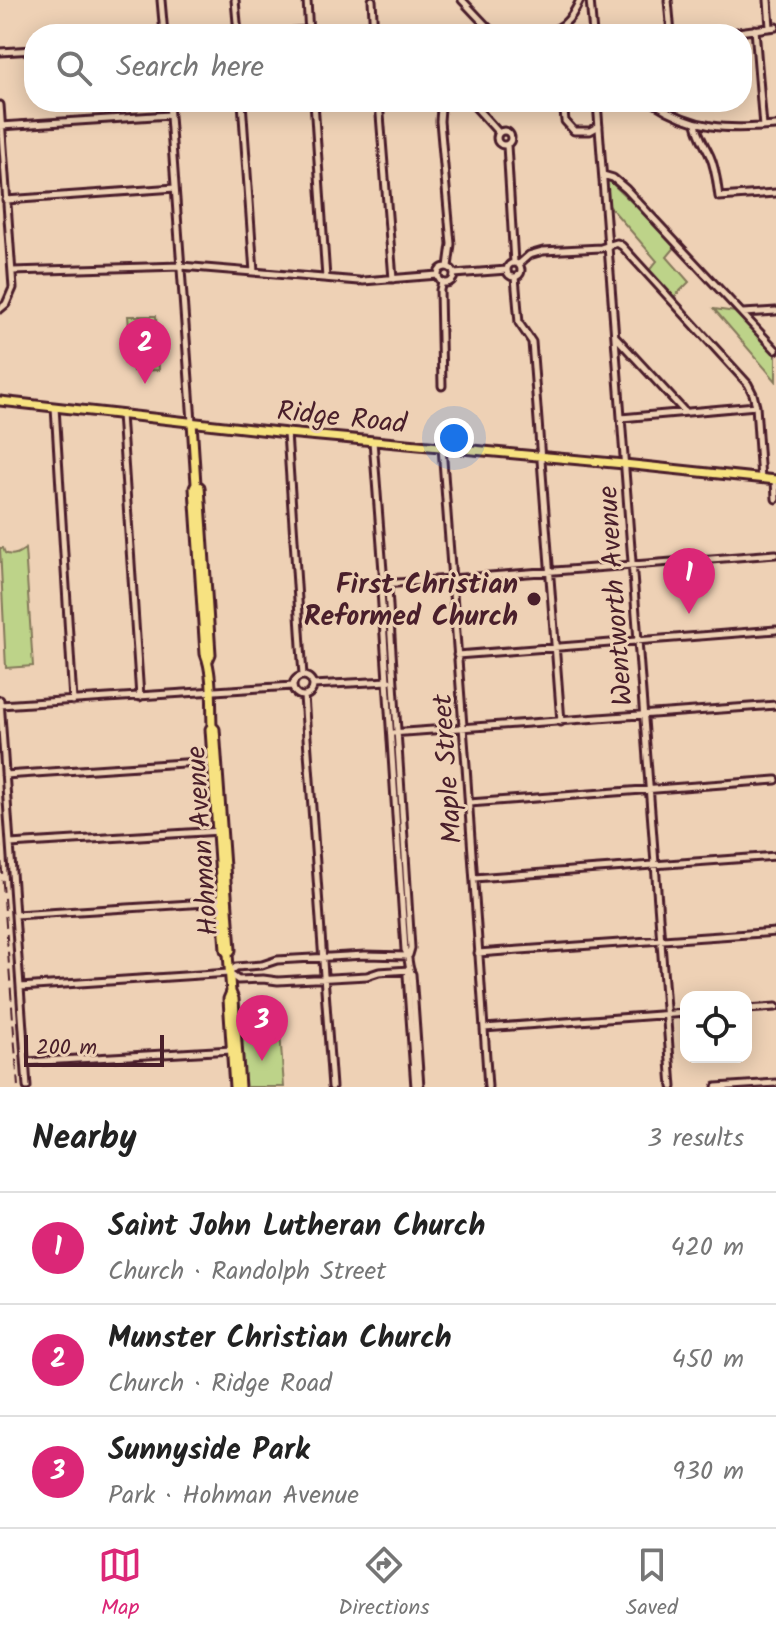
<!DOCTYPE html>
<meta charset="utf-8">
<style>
:root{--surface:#fff;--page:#f6f6f6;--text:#222;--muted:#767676;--line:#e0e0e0;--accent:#db2777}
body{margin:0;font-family:Kalam,sans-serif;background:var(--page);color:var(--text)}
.controls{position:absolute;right:24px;bottom:24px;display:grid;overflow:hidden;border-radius:16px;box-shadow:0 4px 20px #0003}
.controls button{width:72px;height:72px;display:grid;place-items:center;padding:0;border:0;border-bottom:2px solid var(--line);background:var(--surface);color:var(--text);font:40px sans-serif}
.scale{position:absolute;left:24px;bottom:20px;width:140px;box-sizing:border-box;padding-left:8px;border:4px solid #4a1f2b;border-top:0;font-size:22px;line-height:28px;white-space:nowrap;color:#4a1f2b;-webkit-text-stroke:6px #eed1b5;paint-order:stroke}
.you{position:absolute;left:454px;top:438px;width:28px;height:28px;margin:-20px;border:6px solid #fff;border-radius:50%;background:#1a73e8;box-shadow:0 0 0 12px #1a73e833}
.badge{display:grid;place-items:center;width:52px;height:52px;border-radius:50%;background:var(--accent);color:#fff;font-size:26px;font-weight:700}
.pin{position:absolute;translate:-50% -66px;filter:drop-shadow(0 2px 4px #0008)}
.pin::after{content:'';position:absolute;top:42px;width:28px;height:24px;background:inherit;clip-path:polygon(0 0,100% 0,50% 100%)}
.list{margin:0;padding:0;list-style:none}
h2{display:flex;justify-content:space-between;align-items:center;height:104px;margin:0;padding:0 32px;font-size:34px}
h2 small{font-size:26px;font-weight:400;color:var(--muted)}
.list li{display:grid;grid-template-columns:52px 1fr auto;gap:24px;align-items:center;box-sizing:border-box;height:112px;padding:0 32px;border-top:2px solid var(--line)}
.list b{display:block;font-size:30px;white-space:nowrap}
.list p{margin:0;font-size:26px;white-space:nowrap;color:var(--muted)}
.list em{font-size:26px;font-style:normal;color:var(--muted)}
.icon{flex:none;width:44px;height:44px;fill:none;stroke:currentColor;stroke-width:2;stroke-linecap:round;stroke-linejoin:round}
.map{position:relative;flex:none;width:776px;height:1087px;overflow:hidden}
.search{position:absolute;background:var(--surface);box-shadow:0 4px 20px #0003;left:24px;right:24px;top:24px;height:88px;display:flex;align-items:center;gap:20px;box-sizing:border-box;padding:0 28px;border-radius:32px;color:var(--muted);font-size:30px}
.sheet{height:440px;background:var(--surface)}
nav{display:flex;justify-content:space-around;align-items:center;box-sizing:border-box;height:112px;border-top:2px solid var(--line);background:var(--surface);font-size:22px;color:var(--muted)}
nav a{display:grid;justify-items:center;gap:4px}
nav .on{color:var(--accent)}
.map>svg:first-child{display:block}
</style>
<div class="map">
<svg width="776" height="1087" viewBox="0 0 776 1087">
<rect width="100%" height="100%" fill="#eed1b5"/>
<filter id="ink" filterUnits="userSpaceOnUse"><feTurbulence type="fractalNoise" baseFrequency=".0125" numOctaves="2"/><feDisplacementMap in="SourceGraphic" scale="16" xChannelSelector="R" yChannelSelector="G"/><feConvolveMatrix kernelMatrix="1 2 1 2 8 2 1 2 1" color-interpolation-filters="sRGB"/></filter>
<g filter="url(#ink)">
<path fill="#bdd389" stroke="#84795a" stroke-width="2" d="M 603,175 L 677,245 L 667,257 L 689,282 L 671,300 L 647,273 L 657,261 L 605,201 Z
M 714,309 L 743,313 L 776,350 L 776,381 Z
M 128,316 L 156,316 L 159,370 L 133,371 Z
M 0,548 L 3,548 L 5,553 C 13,557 19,553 25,549 L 33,666 L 6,668 Z
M 280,1032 L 284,1087 L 243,1087 L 240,1034 Z"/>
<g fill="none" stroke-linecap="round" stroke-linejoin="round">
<defs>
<path id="minor" d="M 161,0 L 164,34
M 235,0 L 238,34
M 307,0 L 309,34
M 372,0 L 374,34
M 462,0 L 494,34
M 590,0 L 593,34
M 668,0 L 671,34
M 768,0 L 770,27
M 755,29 L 763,127
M 261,34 L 309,30
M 537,34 C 560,32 571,21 580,0
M 723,34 L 776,27
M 0,52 L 34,50
M 169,102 L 192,422
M 242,102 L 254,272
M 314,102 L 326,278
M 379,102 L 393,279
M 447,102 L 441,108 L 440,121 L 451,244 L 448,267
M 471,102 L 499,133
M 563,102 L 565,121 L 574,131 L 590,131 L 599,126
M 597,102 L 672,1087
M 652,102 C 695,130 726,130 776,126
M 0,105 L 13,288 L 6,304 L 0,309
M 696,124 C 699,137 705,145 710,156 C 716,169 717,184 719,197 L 776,193
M 1,126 L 170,115
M497 138a7 7 0 1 1 14 0a7 7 0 1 1-14 0Z
M 507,145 L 514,263
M 603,175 L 613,178 L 626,189 L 776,350
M 6,200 L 175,188
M507 270a7 7 0 1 1 14 0a7 7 0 1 1-14 0Z
M 519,264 L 529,255 L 543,251 L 601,248 L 617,243 L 622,246 L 748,384 L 753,394 L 756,406 L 761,479
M438 275a8 8 0 1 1 16 0a8 8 0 1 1-16 0Z
M 12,271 L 181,266 L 359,281
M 454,274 L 507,270
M 515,277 L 519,323 L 532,342 L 561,722
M 363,281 L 438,275
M 442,282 L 440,290 L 442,386
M 743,313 L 776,311
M 615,336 L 684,411
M 55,407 L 73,701
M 121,414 L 140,697
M 621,418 L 756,406
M 287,433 L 303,676
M 373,441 L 384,584 L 381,591 L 405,950 C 410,958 407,966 412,974 L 420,1087
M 442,447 L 466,766 L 488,1087
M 775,480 L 776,499
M 384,584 L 776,554
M 384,584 L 388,590 L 411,948 L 409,955
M 457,655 L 776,630
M293 686a10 10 0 1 1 20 0a10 10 0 1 1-20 0Z
M 313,685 L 389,681
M 304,696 L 332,1087
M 0,700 L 27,1087
M 0,705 L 293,686
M 391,733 L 776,705
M 5,775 L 213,761
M 469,803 L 776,780
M 10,844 L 220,831
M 474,878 L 776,856
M 15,915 L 223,902
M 478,953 L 776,932
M 409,971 L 407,975 L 415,1087
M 230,974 L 238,980 L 263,979 L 278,981 L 367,976 L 379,972 L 409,970
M 20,987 L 229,973 L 236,967 L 262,965 L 277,960 L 365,955 L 407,956
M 746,1009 L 776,1007
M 484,1028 L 686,1013
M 26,1062 L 232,1050
M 716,1087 L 776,1083"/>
<path id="major" d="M 0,401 L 287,433 L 624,464 L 776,480
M 192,422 L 196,484 L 194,488 L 205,654 C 213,673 211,705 212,726 L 210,729 L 225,950 L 228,954 L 231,992 L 234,999 L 240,1087
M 196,484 L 200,487 L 211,654 L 208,661
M 212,726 L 215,729 L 231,950 L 228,954
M 231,992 L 228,999 L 234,1087"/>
</defs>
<use href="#minor" stroke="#4a1f2b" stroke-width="11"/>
<use href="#major" stroke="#4a1f2b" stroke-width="13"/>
<use href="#minor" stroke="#eed1b5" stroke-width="5"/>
<use href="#major" stroke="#f7e281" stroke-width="7"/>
<path stroke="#4a1f2b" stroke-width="2" stroke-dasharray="12 6" stroke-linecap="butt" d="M 0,844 L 18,1087"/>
</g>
</g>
<circle fill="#4a1f2b" stroke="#eed1b5" stroke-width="3" cx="534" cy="599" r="8"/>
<g text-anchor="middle" stroke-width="6" stroke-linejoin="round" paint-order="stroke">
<g font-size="28" fill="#4a1f2b" stroke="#eed1b5">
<text transform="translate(342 416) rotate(6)" y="10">Ridge Road</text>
<text transform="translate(614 596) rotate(-94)" y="10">Wentworth Avenue</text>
<text transform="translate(446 769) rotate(-94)" y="10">Maple Street</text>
<text transform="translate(201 841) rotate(-94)" y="10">Hohman Avenue</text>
</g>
<g font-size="28" font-weight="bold" fill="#4a1f2b" stroke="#eed1b5" text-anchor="end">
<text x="518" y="593">First Christian<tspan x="518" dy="32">Reformed Church</tspan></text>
</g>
</g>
</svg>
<div class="controls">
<button><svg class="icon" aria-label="locate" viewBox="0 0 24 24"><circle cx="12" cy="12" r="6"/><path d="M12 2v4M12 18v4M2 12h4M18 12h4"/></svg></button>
</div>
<div class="scale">200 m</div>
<div class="you"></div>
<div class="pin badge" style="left:689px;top:614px">1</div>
<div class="pin badge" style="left:145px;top:384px">2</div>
<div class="pin badge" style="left:262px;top:1061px">3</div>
<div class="search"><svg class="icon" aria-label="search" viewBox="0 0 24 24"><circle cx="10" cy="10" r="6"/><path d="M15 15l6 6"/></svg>Search here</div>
</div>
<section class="sheet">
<h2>Nearby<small>3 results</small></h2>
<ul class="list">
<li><span class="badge">1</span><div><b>Saint John Lutheran Church</b><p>Church · Randolph Street</p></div><em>420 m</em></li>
<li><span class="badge">2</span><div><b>Munster Christian Church</b><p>Church · Ridge Road</p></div><em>450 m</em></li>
<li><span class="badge">3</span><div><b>Sunnyside Park</b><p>Park · Hohman Avenue</p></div><em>930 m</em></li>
</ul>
</section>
<nav>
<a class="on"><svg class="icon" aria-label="map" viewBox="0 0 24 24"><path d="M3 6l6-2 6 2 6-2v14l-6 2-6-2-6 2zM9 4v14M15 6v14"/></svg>Map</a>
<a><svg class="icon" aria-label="directions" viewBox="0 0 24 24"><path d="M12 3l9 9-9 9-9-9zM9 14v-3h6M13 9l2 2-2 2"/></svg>Directions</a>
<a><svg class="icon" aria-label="saved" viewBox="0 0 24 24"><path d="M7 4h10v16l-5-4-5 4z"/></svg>Saved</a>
</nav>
